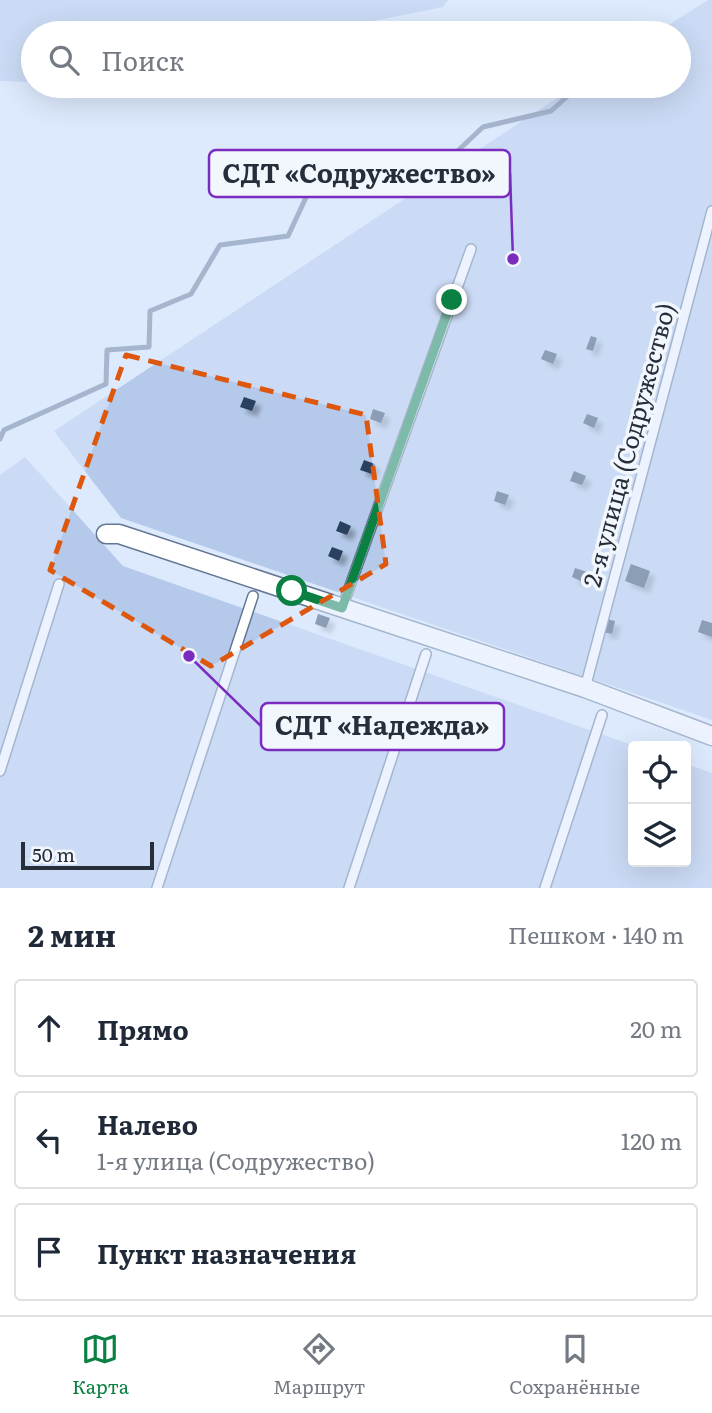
<!DOCTYPE html>
<html lang="ru">
<meta charset="utf-8">
<style>
:root{--surface:#fff;--page:#f6f6f7;--text:#1f2937;--muted:#747a83;--line:#e0e1e3;--accent:#0b8043}
body{margin:0;font-family:Literata,serif;background:var(--page);color:var(--text)}
.controls{position:absolute;right:21px;bottom:21px;display:grid;overflow:hidden;border-radius:7px;box-shadow:0 7px 28px #0002}
.controls button{width:63px;height:63px;display:grid;place-items:center;padding:0;border:0;border-bottom:2px solid var(--line);background:var(--surface);color:var(--text);font:35px sans-serif}
.scale{position:absolute;left:21px;bottom:18px;width:133px;box-sizing:border-box;padding-left:7px;border:4px solid #262e3a;border-top:0;font-size:19px;line-height:24px;white-space:nowrap;color:#262e3a;-webkit-text-stroke:5px #f2f6fd;paint-order:stroke}
.stop{position:absolute;width:21px;height:21px;margin:-16px;border:5px solid #0b8043;border-radius:50%;background:#fff}
.stop.end{background:#0b8043;border-color:#fff;box-shadow:0 2px 7px #0008}
.list{margin:0;padding:0;list-style:none}
h2{display:flex;justify-content:space-between;align-items:center;height:91px;margin:0;padding:0 28px;font-size:30px}
h2 small{font-size:23px;font-weight:400;color:var(--muted)}
.list li{display:grid;grid-template-columns:46px 1fr auto;gap:21px;align-items:center;box-sizing:border-box;height:98px;margin:0 14px 14px;padding:0 14px;border:2px solid var(--line);border-radius:7px}
.list b{display:block;font-size:26px;white-space:nowrap}
.list p{margin:0;font-size:23px;white-space:nowrap;color:var(--muted)}
.list em{font-size:23px;font-style:normal;color:var(--muted)}
.icon{flex:none;width:38px;height:38px;fill:none;stroke:currentColor;stroke-width:2;stroke-linecap:round;stroke-linejoin:round}
.map{position:relative;flex:none;width:712px;height:888px;overflow:hidden}
.search{position:absolute;background:var(--surface);box-shadow:0 7px 28px #0002;left:21px;right:21px;top:21px;height:77px;display:flex;align-items:center;gap:18px;box-sizing:border-box;padding:0 24px;border-radius:38px;color:var(--muted);font-size:26px}
.sheet{height:427px;background:var(--surface)}
nav{display:flex;justify-content:space-around;align-items:center;box-sizing:border-box;height:98px;border-top:2px solid var(--line);background:var(--surface);font-size:19px;color:var(--muted)}
nav a{display:grid;justify-items:center;gap:4px}
nav .on{color:var(--accent)}
.map>svg:first-child{display:block}
</style>
<div class="map">
<svg width="712" height="888" viewBox="0 0 712 888">
<defs>
<filter id="shadow"><feDropShadow dx="5.5" dy="5.5" stdDeviation="2" flood-color="#0004"/></filter>
</defs>
<rect width="100%" height="100%" fill="#ddeafd"/>
<path fill="#b5caea" d="M 0,0 L 448,0 L 443,7 L 314,33 L 33,33 L 33,82 L 0,81 Z
M 708,0 L 712,0 L 712,720 L 121,518 L 54,431 L 575,86 L 679,86 L 679,33 L 656,33 Z
M 25,457 L 123,566 L 635,746 L 633,862 L 686,862 L 686,764 L 712,773 L 712,888 L 0,888 L 0,475 Z"/>
<g fill="none" stroke-linecap="round" stroke-linejoin="round">
<path stroke="#647794" stroke-width="5" d="M 0,439 L 4,430 L 106,384 L 107,350 L 149,347 L 150,311 L 191,294 L 220,245 L 288,236 L 317,174 L 432,175 L 483,127 L 551,111 L 579,86"/>
</g>
<path fill="#2a405f" filter="url(#shadow)" d="M 591,336 L 597,338 L 593,351 L 586,349 Z
M 545,350 L 557,354 L 553,364 L 541,359 Z
M 244,397 L 256,401 L 252,411 L 240,407 Z
M 373,409 L 385,413 L 381,423 L 370,419 Z
M 587,414 L 598,418 L 594,428 L 583,423 Z
M 364,460 L 375,464 L 372,474 L 360,470 Z
M 574,471 L 586,476 L 582,485 L 570,481 Z
M 497,491 L 509,495 L 505,505 L 494,501 Z
M 340,521 L 351,526 L 347,535 L 336,531 Z
M 332,547 L 343,551 L 339,561 L 328,556 Z
M 631,564 L 650,571 L 644,588 L 625,581 Z
M 575,568 L 587,572 L 583,582 L 572,577 Z
M 318,614 L 330,618 L 326,628 L 315,624 Z
M 606,619 L 615,621 L 612,634 L 603,632 Z
M 702,620 L 712,623 L 712,637 L 698,632 Z"/>
<g fill="none" stroke-linecap="round" stroke-linejoin="round">
<defs>
<path id="service" d="M 342,608 L 471,249
M 585,688 L 712,211
M 0,771 L 59,584
M 157,888 L 253,596
M 349,888 L 426,654
M 545,888 L 602,715"/>
<path id="minor" d="M 106,534 L 119,534 L 585,688 L 712,736"/>
</defs>
<use href="#service" stroke="#637693" stroke-width="12"/>
<use href="#minor" stroke="#637693" stroke-width="21"/>
<use href="#service" stroke="#fff" stroke-width="9"/>
<use href="#minor" stroke="#fff" stroke-width="18"/>
</g>
<g fill="none" stroke-linecap="round" stroke-linejoin="round">
<path stroke="#0b8043" stroke-width="9" d="M 292,591 L 342,608 L 452,300"/>
</g>
<path d="M0 0H712V888H0ZM 126,355 L 366,415 L 386,564 L 211,666 L 50,570 Z" fill="#ddeafd" fill-opacity=".55" fill-rule="evenodd"/>
<path fill="none" stroke="#de570e" stroke-width="5" stroke-dasharray="14 9" stroke-linejoin="round" d="M 126,355 L 366,415 L 386,564 L 211,666 L 50,570 Z"/>
<g text-anchor="middle" stroke-width="7" stroke-linejoin="round" paint-order="stroke">
<g font-size="24" fill="#262e3a" stroke="#f2f6fd">
<text transform="translate(630 445) rotate(-75)" y="8">2-я улица (Содружество)</text>
</g>
</g>
<path fill="none" stroke="#7b2cbf" stroke-width="2.5" d="M513 259L510 173M189 656L261 726"/>
<g fill="#7b2cbf" stroke="#f2f6fd" stroke-width="2.5">
<circle cx="513" cy="259" r="7"/>
<circle cx="189" cy="656" r="7"/>
</g>
<g fill="#f2f6fd" stroke="#7b2cbf" stroke-width="2.5">
<rect x="209" y="150" width="301" height="47" rx="7"/>
<rect x="261" y="703" width="243" height="47" rx="7"/>
</g>
<g font-size="26" text-anchor="middle" font-weight="bold" fill="#262e3a">
<text x="359" y="183">СДТ «Содружество»</text>
<text x="382" y="735">СДТ «Надежда»</text>
</g>
</svg>
<div class="controls">
<button><svg class="icon" aria-label="locate" viewBox="0 0 24 24"><circle cx="12" cy="12" r="6"/><path d="M12 2v4M12 18v4M2 12h4M18 12h4"/></svg></button>
<button><svg class="icon" aria-label="layers" viewBox="0 0 24 24"><path d="M12 4l9 5-9 5-9-5zM3 14l9 5 9-5"/></svg></button>
</div>
<div class="scale">50 m</div>
<div class="stop" style="left:292px;top:591px"></div>
<div class="stop end" style="left:452px;top:300px"></div>
<div class="search"><svg class="icon" aria-label="search" viewBox="0 0 24 24"><circle cx="10" cy="10" r="6"/><path d="M15 15l6 6"/></svg>Поиск</div>
</div>
<section class="sheet">
<h2>2 мин<small>Пешком · 140 m</small></h2>
<ul class="list">
<li><svg class="icon" aria-label="ahead" viewBox="0 0 24 24"><path d="M12 20V5M6 11l6-6 6 6"/></svg><div><b>Прямо</b></div><em>20 m</em></li>
<li><svg class="icon" aria-label="left" viewBox="0 0 24 24"><path d="M17 20v-9H6M10 6l-5 5 5 5"/></svg><div><b>Налево</b><p>1-я улица (Содружество)</p></div><em>120 m</em></li>
<li><svg class="icon" aria-label="arrive" viewBox="0 0 24 24"><path d="M6 21V4h12l-3 4 3 4H6"/></svg><div><b>Пункт назначения</b></div></li>
</ul>
</section>
<nav>
<a class="on"><svg class="icon" aria-label="map" viewBox="0 0 24 24"><path d="M3 6l6-2 6 2 6-2v14l-6 2-6-2-6 2zM9 4v14M15 6v14"/></svg>Карта</a>
<a><svg class="icon" aria-label="directions" viewBox="0 0 24 24"><path d="M12 3l9 9-9 9-9-9zM9 14v-3h6M13 9l2 2-2 2"/></svg>Маршрут</a>
<a><svg class="icon" aria-label="saved" viewBox="0 0 24 24"><path d="M7 4h10v16l-5-4-5 4z"/></svg>Сохранённые</a>
</nav>
